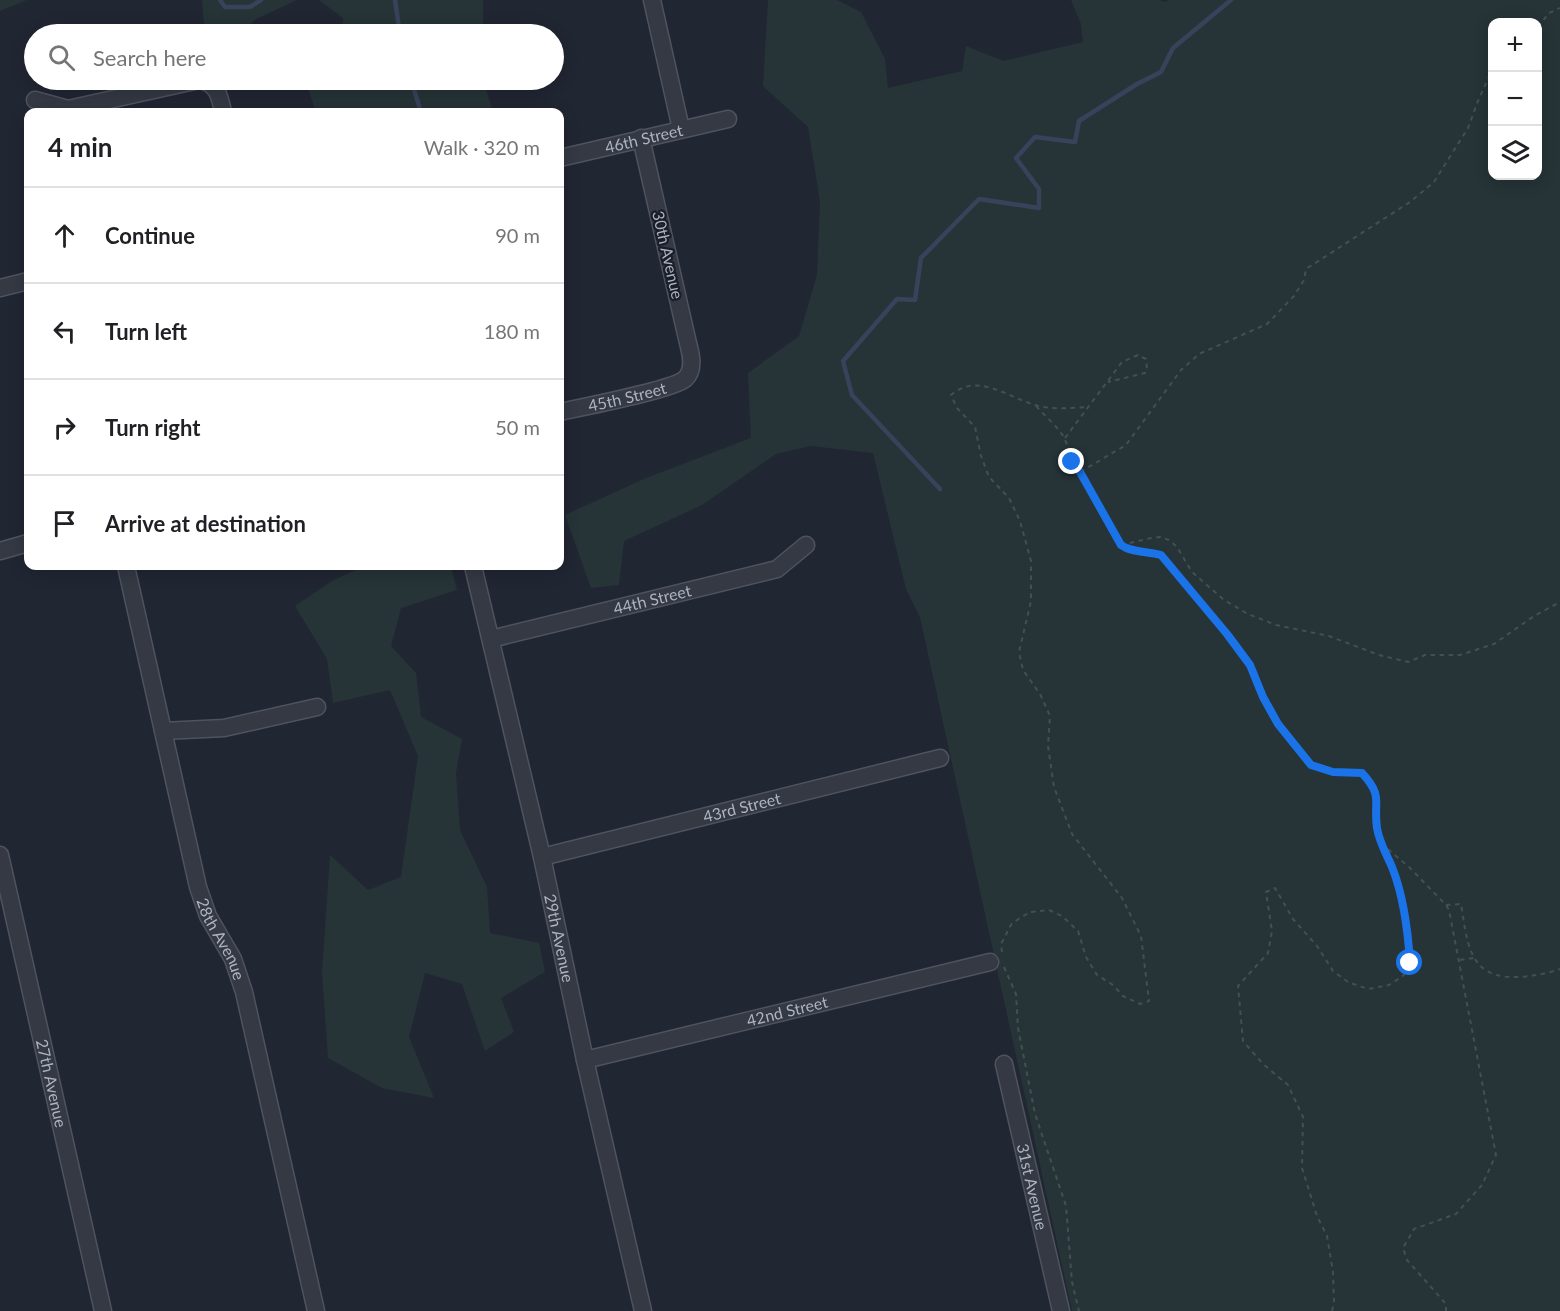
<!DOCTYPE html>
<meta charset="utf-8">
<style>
:root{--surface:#fff;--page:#f2f2f2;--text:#202124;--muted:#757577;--line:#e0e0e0}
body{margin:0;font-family:Lato,sans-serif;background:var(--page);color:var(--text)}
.controls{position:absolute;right:18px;top:18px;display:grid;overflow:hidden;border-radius:12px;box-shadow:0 3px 15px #0003}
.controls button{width:54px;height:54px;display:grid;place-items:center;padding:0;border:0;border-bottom:2px solid var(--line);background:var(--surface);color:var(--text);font:30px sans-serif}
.stop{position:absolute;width:18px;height:18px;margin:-14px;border:4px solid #1a73e8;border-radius:50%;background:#fff}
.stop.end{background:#1a73e8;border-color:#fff;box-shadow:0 2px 6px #0008}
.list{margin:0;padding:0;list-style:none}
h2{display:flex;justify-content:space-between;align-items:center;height:78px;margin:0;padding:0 24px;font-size:26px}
h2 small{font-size:20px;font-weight:400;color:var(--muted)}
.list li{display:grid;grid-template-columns:39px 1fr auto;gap:18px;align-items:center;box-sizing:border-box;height:96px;padding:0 24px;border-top:2px solid var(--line)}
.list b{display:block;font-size:22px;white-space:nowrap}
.list em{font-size:20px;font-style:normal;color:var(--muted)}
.icon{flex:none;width:33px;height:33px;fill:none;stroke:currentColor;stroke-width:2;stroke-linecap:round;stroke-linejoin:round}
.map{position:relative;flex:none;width:1560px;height:1311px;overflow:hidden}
.search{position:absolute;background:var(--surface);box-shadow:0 3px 15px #0003;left:24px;top:24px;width:540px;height:66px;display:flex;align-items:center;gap:15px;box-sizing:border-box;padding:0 21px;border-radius:33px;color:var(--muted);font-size:22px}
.panel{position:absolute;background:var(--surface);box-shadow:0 3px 15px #0003;left:24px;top:108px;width:540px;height:462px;border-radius:12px}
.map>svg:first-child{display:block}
</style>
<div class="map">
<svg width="1560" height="1311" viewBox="0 0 1560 1311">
<rect width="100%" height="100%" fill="#212633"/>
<path fill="#263437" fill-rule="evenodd" d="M 0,0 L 27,0 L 0,11 Z
M 202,0 L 297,0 L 254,20 L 243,34 L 205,34 Z
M 319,0 L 483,0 L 483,34 L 342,34 L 343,18 Z
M 768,0 L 837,0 L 861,12 L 885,59 L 888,88 L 962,71 L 966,46 L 1003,61 L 1083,42 L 1081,24 L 1071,0 L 1160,0 L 1164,2 L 1170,0 L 1560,0 L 1560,1311 L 1072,1311 L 920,617 L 906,589 L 873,453 L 811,446 L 776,454 L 702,505 L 624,541 L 619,585 L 591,588 L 565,515 L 646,478 L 751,438 L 748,373 L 799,336 L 817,275 L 820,202 L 808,127 L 763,86 ZM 1492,22 L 1538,22 L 1538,176 L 1492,176 Z
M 305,80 L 483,80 L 493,112 L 316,112 Z
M 364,566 L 451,566 L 457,590 L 401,608 L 391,646 L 416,673 L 421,717 L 462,739 L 456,773 L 460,830 L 487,887 L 490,933 L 539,943 L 545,972 L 501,998 L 514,1032 L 485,1051 L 462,984 L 425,973 L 409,1037 L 434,1098 L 382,1088 L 328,1058 L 322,973 L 330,855 L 368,890 L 401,877 L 418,756 L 390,690 L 333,703 L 327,659 L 295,606 L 332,581 Z"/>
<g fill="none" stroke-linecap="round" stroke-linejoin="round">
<path stroke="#38425b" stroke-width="4.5" d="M 220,0 L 225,7 L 250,7 L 261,0
M 395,0 L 400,34
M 411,80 L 421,112
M 940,489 L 852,395 L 843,361 L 897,299 L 915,300 L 921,258 L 979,199 L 1039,208 L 1039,189 L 1016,158 L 1035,137 L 1075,142 L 1079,121 L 1137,84 L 1161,72 L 1173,48 L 1231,0"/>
<defs>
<g id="street">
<path d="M 652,0 L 681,129"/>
<path d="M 35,100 L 68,109 L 199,80 C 217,82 220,97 223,112"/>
<path id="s1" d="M 560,158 L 728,119"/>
<path d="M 0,288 L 28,281"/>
<path id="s2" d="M 560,412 C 582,407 672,390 685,379 C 695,370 691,354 688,343 L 641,138"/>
<path d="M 0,551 L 28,543"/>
<path id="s3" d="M 126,566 L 198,887 L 208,916 L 233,959 L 244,992 L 316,1311"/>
<path id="s4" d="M 473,566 L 542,857 L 585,1060 L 643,1311"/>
<path id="s5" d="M 491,639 L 777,569 L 806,545"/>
<path d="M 163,731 L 224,728 L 317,707"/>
<path id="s6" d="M 0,855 L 103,1311"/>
<path id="s7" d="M 542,857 L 940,758"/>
<path id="s8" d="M 585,1060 L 990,962"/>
<path id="s9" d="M 1004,1064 L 1061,1311"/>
</g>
</defs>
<use href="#street" stroke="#4f535f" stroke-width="19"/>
<path stroke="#434f54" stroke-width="2" stroke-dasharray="4.5 4.5" stroke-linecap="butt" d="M 1538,27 L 1549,13 L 1560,8
M 1036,406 C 1045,416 1056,425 1063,436 C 1070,449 1071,461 1080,472 L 1126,445 L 1181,370 L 1199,354 L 1267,324 L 1294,296 L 1304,280 L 1306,269 L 1410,202 L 1434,182 L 1468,128 L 1478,101 L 1492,70
M 1065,438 L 1122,362 L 1138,355 L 1146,359 L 1147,369 L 1145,373 L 1108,382
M 1080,472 L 1121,545 C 1132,553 1148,551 1161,555 L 1227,634 L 1250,665 L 1263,697 L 1278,724 L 1310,765 L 1333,772 L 1362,773 L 1374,786 L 1377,803 L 1377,829 L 1382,844 L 1410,868 L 1446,905 L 1449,910 L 1496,1155 L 1482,1185 L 1456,1214 L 1414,1229 L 1403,1248 L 1407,1260 L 1446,1304 L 1446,1311
M 1121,545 L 1151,538 L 1160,537 L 1169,540 L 1177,547 L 1192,572 L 1224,600 L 1248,614 L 1276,625 L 1329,636 L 1379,655 L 1408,662 L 1425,655 L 1460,655 L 1494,644 L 1534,616 L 1560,602
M 1446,905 L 1461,904 C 1467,940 1468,978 1514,977 C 1529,977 1546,974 1560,969
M 1002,952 L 1001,944 L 1012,923 L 1030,912 L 1049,910 L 1062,916 L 1078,931 L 1086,957 L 1097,975 L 1113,985 L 1123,996 L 1140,1004 L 1149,1001 L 1141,936 L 1122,898 L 1072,834 L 1054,787 L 1048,746 L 1050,716 L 1040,694 L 1023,670 L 1019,652 L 1031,601 L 1031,561 L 1020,521 L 1009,498 L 989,477 L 981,456 L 975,427 L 957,408 L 951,395 C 978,372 1007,397 1035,405 C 1050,410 1072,408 1088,407
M 1460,960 L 1474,958
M 1004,967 L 1016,994 L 1018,1028 L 1035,1114 L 1066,1206 L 1072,1282 L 1079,1311
M 1332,1311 L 1334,1302 L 1333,1272 L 1327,1236 L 1317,1216 L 1302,1168 L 1303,1117 L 1288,1085 L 1263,1064 L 1243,1041 L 1238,986 L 1268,953 L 1272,931 L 1266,892 L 1275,888 L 1293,919 L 1317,946 L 1333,971 L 1348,982 L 1368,989 L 1389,985 L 1403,976 L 1410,963 L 1409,936 L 1393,868 L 1382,844"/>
<use href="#street" stroke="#343944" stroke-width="16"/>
</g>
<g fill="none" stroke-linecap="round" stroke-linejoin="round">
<path stroke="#1a73e8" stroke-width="8" d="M 1072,462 L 1080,472 L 1121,545 C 1132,553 1148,551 1161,555 L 1227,634 L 1250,665 L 1263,697 L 1278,724 L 1311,765 L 1333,772 L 1362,773 C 1384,797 1373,801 1377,828 C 1379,842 1387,855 1392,867 C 1404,897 1408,931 1410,963"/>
</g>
<g text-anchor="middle" stroke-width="4.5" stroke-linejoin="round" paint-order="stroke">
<g font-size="16" fill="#aeb3c1" stroke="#1a1e28">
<text dy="6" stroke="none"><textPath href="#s1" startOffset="86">46th Street</textPath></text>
<text transform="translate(668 255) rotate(77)" y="6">30th Avenue</text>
<text dy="6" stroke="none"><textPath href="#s2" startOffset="69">45th Street</textPath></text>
<text dy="6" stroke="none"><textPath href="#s5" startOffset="166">44th Street</textPath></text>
<text dy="6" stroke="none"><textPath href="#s7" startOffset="206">43rd Street</textPath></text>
<text dy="6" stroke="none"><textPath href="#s3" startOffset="386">28th Avenue</textPath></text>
<text dy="6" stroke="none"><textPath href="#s4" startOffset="382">29th Avenue</textPath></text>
<text dy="6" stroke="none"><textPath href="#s8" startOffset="208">42nd Street</textPath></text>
<text dy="6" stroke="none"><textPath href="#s6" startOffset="234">27th Avenue</textPath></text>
<text dy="6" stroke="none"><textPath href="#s9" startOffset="126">31st Avenue</textPath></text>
</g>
</g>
</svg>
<div class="controls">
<button>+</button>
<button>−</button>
<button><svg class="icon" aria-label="layers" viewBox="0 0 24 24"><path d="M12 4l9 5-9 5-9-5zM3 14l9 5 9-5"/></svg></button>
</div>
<div class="stop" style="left:1410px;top:963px"></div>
<div class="stop end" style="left:1072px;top:462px"></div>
<div class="search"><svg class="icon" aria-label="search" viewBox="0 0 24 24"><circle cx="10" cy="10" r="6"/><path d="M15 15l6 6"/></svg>Search here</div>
<section class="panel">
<h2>4 min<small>Walk · 320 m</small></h2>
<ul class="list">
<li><svg class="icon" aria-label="ahead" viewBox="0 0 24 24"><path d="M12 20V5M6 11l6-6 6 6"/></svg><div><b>Continue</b></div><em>90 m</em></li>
<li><svg class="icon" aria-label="left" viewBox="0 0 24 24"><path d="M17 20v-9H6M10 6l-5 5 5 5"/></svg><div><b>Turn left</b></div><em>180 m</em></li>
<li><svg class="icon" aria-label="right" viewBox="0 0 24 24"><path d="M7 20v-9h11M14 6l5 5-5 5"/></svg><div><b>Turn right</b></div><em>50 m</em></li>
<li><svg class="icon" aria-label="arrive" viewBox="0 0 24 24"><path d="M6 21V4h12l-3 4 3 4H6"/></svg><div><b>Arrive at destination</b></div></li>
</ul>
</section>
</div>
